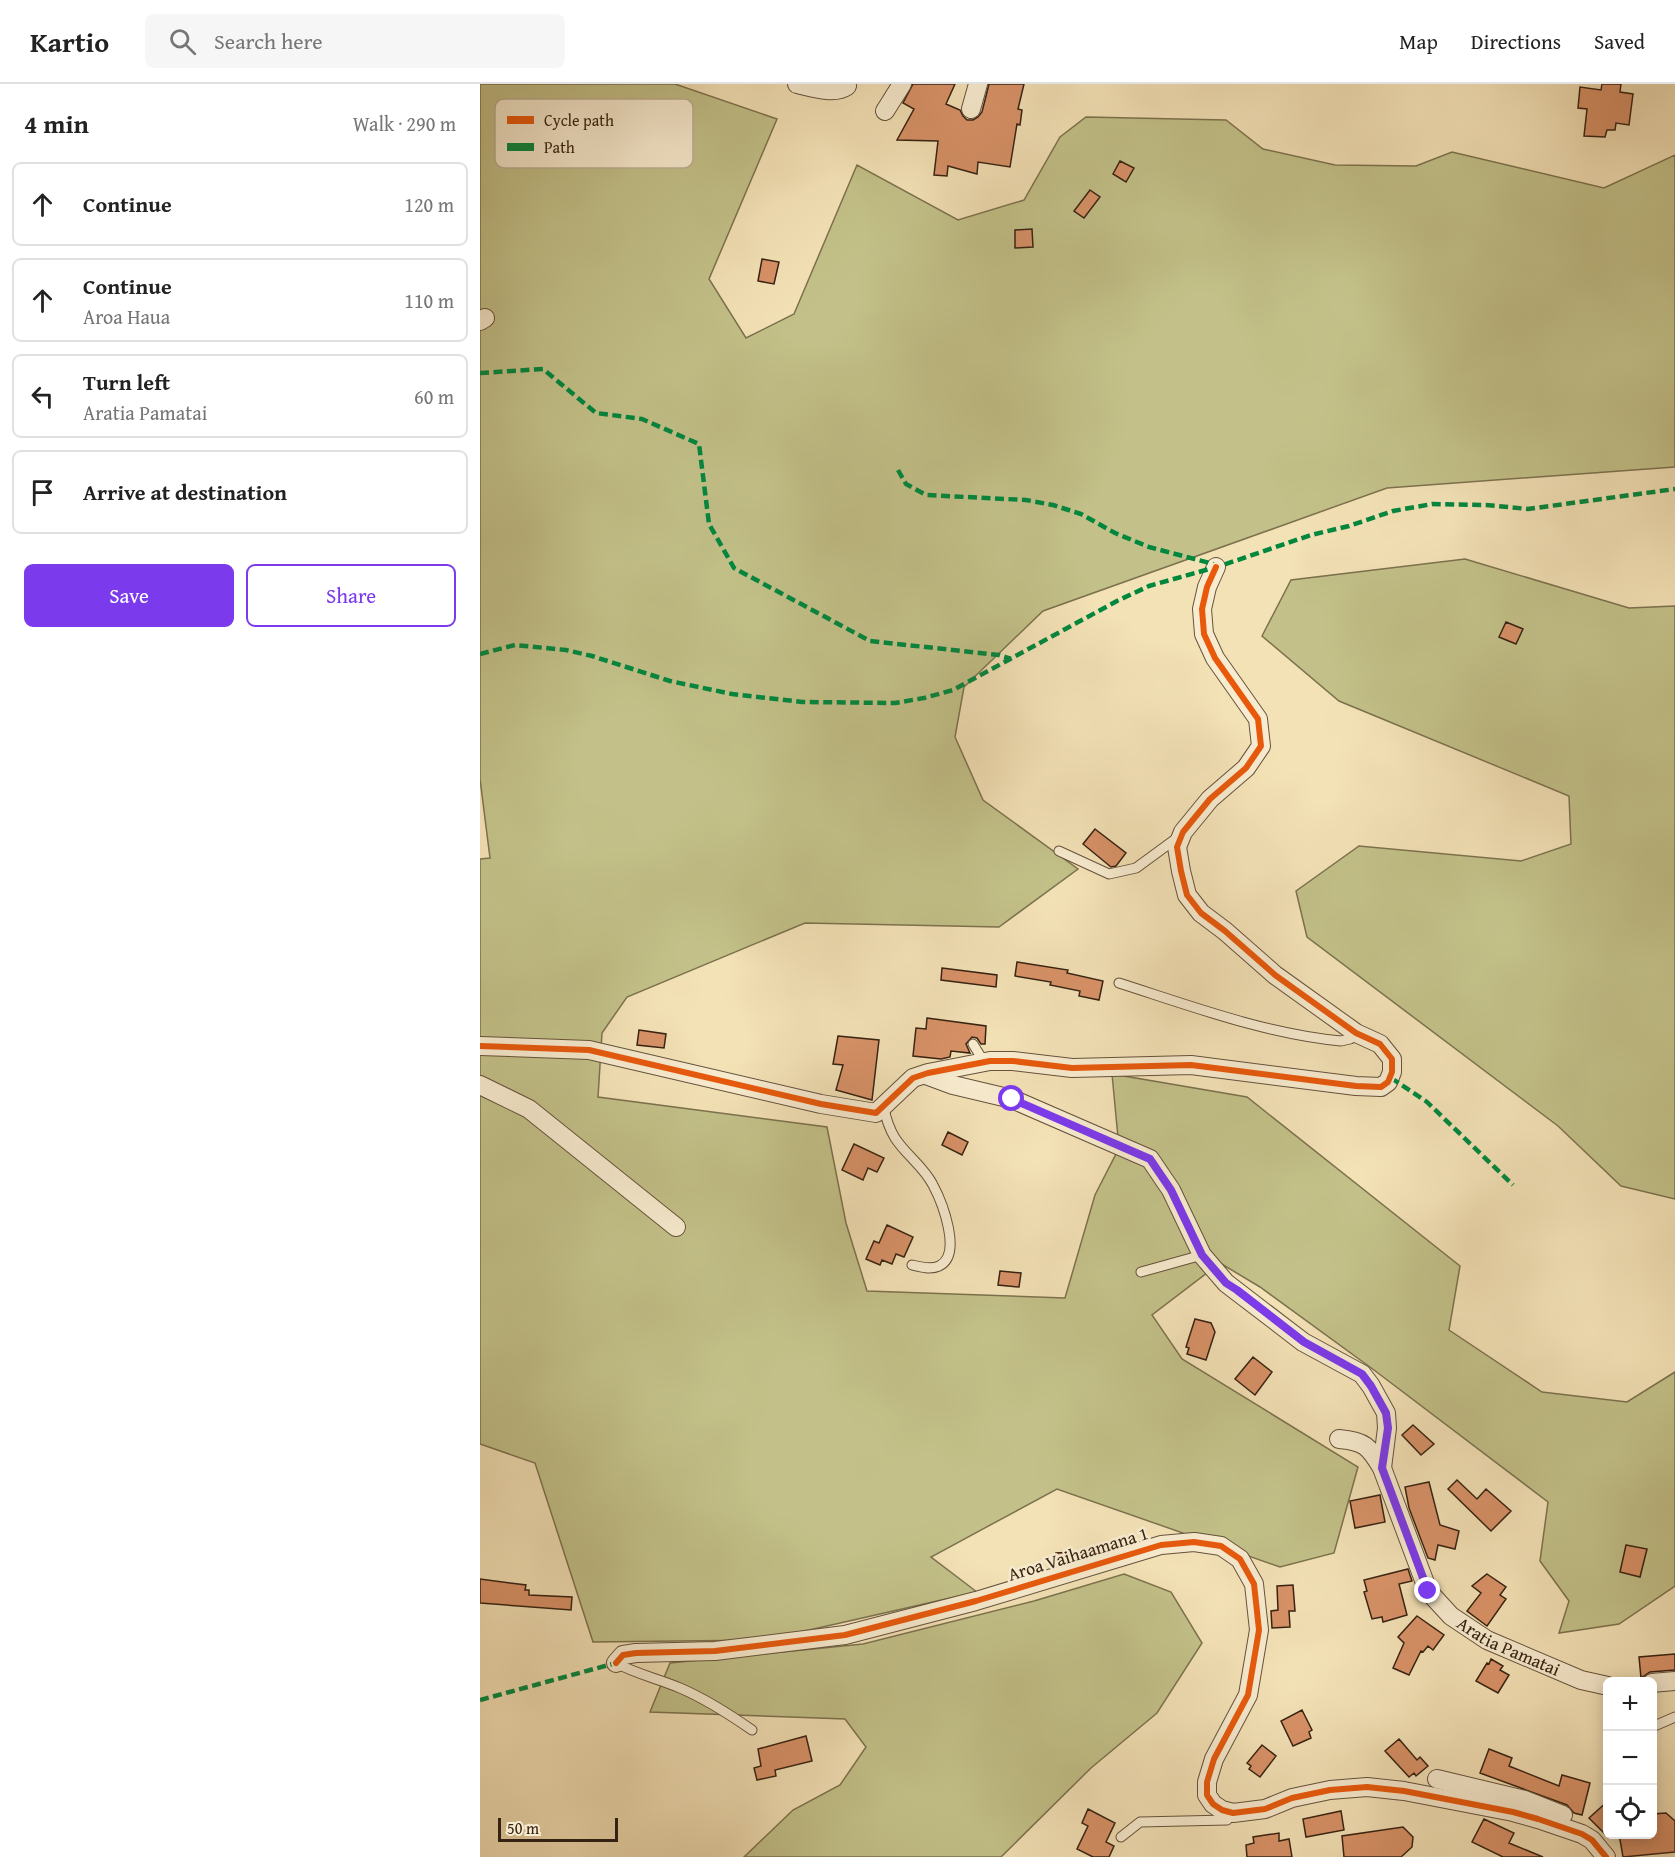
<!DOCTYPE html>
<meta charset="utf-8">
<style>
:root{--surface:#fff;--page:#f6f6f6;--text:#222;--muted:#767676;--line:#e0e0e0;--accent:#7c3aed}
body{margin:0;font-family:"Gentium Book Plus",serif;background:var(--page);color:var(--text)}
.controls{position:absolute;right:18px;bottom:18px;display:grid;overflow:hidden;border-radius:9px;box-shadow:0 3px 15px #0003}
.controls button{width:54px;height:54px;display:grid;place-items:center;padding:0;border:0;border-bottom:2px solid var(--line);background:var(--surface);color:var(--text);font:30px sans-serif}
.scale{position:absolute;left:18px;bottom:15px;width:120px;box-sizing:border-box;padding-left:6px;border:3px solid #362212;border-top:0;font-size:16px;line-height:21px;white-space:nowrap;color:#362212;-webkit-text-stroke:4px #f8ecd0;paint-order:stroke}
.stop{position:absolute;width:18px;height:18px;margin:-14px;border:4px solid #7c3aed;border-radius:50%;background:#fff}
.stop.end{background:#7c3aed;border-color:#fff;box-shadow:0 2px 6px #0008}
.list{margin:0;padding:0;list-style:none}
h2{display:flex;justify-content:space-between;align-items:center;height:78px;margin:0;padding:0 24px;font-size:26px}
h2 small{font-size:20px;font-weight:400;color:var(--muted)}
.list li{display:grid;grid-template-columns:39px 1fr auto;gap:18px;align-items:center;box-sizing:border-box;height:84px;margin:0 12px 12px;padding:0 12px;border:2px solid var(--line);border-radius:9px}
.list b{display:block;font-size:22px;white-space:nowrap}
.list p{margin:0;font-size:20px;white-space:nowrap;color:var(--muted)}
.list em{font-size:20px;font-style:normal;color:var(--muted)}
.actions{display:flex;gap:12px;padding:18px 24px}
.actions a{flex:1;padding:14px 0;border:2px solid var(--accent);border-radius:9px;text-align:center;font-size:21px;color:var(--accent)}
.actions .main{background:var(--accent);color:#fff}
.icon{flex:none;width:33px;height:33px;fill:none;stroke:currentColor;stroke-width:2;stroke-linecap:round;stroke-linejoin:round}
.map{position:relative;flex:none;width:1195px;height:1773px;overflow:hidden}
header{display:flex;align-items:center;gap:36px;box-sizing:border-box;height:84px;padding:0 30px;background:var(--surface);border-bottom:2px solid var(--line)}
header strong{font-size:28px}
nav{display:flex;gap:33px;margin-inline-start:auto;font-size:21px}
.search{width:420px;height:54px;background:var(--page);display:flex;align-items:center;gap:15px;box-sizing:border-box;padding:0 21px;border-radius:9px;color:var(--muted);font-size:22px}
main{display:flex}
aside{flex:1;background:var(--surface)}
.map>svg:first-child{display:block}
</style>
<header>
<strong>Kartio</strong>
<div class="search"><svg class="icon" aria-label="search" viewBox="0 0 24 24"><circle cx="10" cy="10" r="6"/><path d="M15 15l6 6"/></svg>Search here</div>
<nav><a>Map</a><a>Directions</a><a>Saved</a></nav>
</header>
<main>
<aside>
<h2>4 min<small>Walk · 290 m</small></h2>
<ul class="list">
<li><svg class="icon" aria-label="ahead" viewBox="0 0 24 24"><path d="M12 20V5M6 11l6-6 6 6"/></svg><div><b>Continue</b></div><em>120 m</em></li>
<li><svg class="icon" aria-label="ahead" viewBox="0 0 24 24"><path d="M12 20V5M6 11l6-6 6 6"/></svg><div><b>Continue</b><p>Aroa Haua</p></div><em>110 m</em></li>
<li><svg class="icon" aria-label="left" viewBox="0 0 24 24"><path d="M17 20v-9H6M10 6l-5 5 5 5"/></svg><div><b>Turn left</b><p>Aratia Pamatai</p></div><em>60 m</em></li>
<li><svg class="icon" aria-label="arrive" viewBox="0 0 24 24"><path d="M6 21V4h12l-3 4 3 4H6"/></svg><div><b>Arrive at destination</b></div></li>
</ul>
<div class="actions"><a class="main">Save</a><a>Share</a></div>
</aside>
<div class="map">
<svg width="1195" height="1773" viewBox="0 0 1195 1773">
<rect width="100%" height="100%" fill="#f4e2b7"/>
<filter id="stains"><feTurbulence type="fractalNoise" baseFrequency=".00333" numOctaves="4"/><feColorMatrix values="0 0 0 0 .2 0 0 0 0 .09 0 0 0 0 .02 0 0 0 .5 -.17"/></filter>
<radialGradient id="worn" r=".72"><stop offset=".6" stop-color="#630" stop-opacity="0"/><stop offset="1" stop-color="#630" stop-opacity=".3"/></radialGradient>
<path fill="#c3c189" stroke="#7c724e" stroke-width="1.5" d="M 0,0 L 195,0 L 297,35 L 229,195 L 266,254 L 314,230 L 377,81 L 478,136 L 544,116 L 580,53 L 606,33 L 746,36 L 783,65 L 855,81 L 936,82 L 972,68 L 1124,104 L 1195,71 L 1195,383 L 907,404 L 563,527 L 484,603 L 475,653 L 503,716 L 598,785 L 519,843 L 325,839 L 147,913 L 122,949 L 118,1013 L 347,1043 L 366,1139 L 387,1207 L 585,1214 L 615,1111 L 639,1064 L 632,990 L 767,1013 L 980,1182 L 969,1246 L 1062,1308 L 1147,1318 L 1195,1288 L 1195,1502 L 1139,1540 L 1079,1549 L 1089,1517 L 1060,1477 L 1068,1418 L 894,1286 L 780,1203 L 740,1179 L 672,1231 L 702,1275 L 878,1383 L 854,1469 L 800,1483 L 577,1405 L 451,1473 L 497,1508 L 285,1556 L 113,1558 L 55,1379 L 0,1360 L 0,775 L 10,774 L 0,695 Z
M 985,475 L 1149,524 L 1195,522 L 1195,1115 L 1141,1102 L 1078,1042 L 827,853 L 816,807 L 879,762 L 1041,777 L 1091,760 L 1089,712 L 859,617 L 782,552 L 811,496 Z
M 644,1490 L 691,1508 L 722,1559 L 677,1629 L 611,1684 L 521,1773 L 264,1773 L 313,1726 L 360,1701 L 386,1663 L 365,1635 L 170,1628 L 190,1579 L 383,1560 L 554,1517 Z"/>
<path fill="#d99268" stroke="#362212" stroke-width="1.5" d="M 433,0 L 475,0 L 466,20 L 480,26 L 483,32 L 487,36 L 493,36 L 498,33 L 502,28 L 509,0 L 544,0 L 538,25 L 542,26 L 540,41 L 537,40 L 530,83 L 498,78 L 497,90 L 468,82 L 467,92 L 454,91 L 458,57 L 417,56 L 434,25 L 423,19 Z
M 1122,0 L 1141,0 L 1140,8 L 1153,10 L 1149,41 L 1136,39 L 1135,46 L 1127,46 L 1125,53 L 1104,52 L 1107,25 L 1098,24 L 1100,3 L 1121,6 Z
M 640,77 L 654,84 L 646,98 L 633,90 Z
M 610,106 L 620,113 L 604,134 L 594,127 Z
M 552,145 L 553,163 L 535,164 L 535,146 Z
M 282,175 L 299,178 L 294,200 L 278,197 Z
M 1026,538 L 1043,545 L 1036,560 L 1019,553 Z
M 615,745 L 646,769 L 636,782 L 631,783 L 603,760 Z
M 537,878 L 588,886 L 587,889 L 623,897 L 619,916 L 599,912 L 600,907 L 570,901 L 571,898 L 535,892 Z
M 462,884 L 517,891 L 516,903 L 461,896 Z
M 447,934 L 506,942 L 505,960 L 501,960 L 497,954 L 492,953 L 486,960 L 490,969 L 471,967 L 470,973 L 461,975 L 433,972 L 436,944 L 446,945 Z
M 159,946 L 186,950 L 184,964 L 157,961 Z
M 358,952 L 399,956 L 392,1016 L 356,1006 L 363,981 L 353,980 Z
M 468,1048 L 488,1058 L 482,1071 L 462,1061 Z
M 374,1060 L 404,1074 L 397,1088 L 388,1084 L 383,1096 L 362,1086 Z
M 407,1141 L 433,1153 L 424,1173 L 416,1170 L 412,1180 L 402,1176 L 400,1181 L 386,1175 L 394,1157 L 399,1159 Z
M 520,1187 L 541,1189 L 539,1203 L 518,1201 Z
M 715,1235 L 731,1239 L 735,1248 L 726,1276 L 707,1270 L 709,1264 L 706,1263 Z
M 773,1273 L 792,1288 L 775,1311 L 755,1295 Z
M 933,1341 L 954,1360 L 941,1371 L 922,1351 Z
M 977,1396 L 997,1415 L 1006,1405 L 1031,1427 L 1011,1447 L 968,1405 Z
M 949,1398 L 960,1441 L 979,1447 L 975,1465 L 958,1461 L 955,1476 L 948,1474 L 929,1424 L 925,1403 Z
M 900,1411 L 905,1438 L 875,1444 L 870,1417 Z
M 1146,1461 L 1167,1465 L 1160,1493 L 1140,1488 Z
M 594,1468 L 595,1475 L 577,1480 L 576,1469 Z
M 928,1485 L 932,1497 L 919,1500 L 927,1531 L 903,1538 L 902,1533 L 892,1535 L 884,1508 L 887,1507 L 884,1496 Z
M 1007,1490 L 1026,1503 L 1020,1511 L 1026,1515 L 1007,1542 L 987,1527 L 1001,1509 L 992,1502 Z
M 0,1495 L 46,1501 L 45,1506 L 49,1506 L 49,1511 L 92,1513 L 91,1526 L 0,1519 Z
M 813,1501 L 815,1527 L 809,1527 L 810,1543 L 792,1544 L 791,1527 L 798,1526 L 797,1502 Z
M 937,1532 L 964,1551 L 953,1566 L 948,1562 L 943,1568 L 941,1567 L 929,1591 L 913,1584 L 924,1559 L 918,1553 Z
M 1195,1570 L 1195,1586 L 1170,1588 L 1161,1594 L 1159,1573 Z
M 1011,1575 L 1023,1582 L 1020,1586 L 1029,1591 L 1018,1609 L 996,1597 L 1007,1579 L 1009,1580 Z
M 822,1626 L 832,1646 L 829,1648 L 831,1654 L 813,1662 L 801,1637 Z
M 326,1652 L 332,1677 L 295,1686 L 296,1692 L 277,1696 L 274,1684 L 281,1682 L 278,1665 Z
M 919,1655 L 937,1676 L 940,1673 L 948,1682 L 936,1692 L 934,1689 L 929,1693 L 905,1667 Z
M 782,1661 L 796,1672 L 780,1693 L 769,1685 L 771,1682 L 767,1679 Z
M 1009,1665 L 1032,1674 L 1029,1682 L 1079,1702 L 1082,1691 L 1110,1699 L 1102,1731 L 1094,1729 L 1087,1721 L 1000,1689 Z
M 1128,1717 L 1128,1753 L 1109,1734 Z
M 608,1725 L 635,1739 L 626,1758 L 634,1762 L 629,1773 L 613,1773 L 597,1765 L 608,1742 L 602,1739 Z
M 861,1727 L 864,1746 L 826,1753 L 823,1735 Z
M 1186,1729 L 1195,1737 L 1195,1768 L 1143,1773 L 1139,1750 L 1173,1750 L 1173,1730 Z
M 1004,1735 L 1034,1749 L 1029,1759 L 1063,1773 L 1023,1773 L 992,1758 Z
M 923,1743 L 933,1753 L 932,1763 L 921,1773 L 864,1773 L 862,1752 Z
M 799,1749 L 799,1757 L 809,1755 L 812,1773 L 767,1773 L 766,1761 L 774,1759 L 773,1753 Z"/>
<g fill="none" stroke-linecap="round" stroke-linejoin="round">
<defs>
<path id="lane" d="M 579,767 L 629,790 L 656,784 L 697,754
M 639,899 C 711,922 786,950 861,957 L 870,955 L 876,949
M 493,960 L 504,978
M 404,1024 C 406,1035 409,1044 415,1054 C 426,1071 444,1083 453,1101 C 462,1118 483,1171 459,1182 C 451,1186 440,1183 432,1181
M 661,1188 L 722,1171
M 136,1579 C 156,1590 179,1595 200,1604 C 226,1615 249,1630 272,1646
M 1172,1643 L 1195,1633
M 641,1753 L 660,1738 L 747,1736 L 753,1729"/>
<g id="street">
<path d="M 317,0 C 331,3 354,11 367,2"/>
<path d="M 491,25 L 498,0"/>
<path d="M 405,27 L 422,0"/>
<path d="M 0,237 L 5,234"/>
<path d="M 0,962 L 109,966 L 341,1020 L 396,1029 L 433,994 L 448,989 L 510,977 L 533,977 L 592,984 L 711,981 L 876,1002 L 901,1003 L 908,998 L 912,988 L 912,975 L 900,960 L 876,949 L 795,891 L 745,847 L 721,829 L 707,811 L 701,787 L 697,763 L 703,748 L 730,715 L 766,684 L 781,662 L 778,635 L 735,574 L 724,550 L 722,525 L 727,503 L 736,483"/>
<path d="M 446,991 L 473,1001 L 532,1015 L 670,1075 L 691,1106 L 722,1171 L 746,1199 L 823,1258 L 882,1290 L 891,1302 L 906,1329 L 907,1344 L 902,1384"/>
<path d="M 0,1001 L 49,1025 L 196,1143"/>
<path id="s1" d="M 859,1355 C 884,1357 889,1362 902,1384 L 948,1507 L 971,1532 L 1007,1556 L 1101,1596 L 1128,1602"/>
<path d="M 136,1579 L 143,1571 L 156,1569 L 235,1567 L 365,1551 L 496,1517 L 681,1461 L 714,1458 L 741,1462 L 760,1475 L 774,1500 L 779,1546 L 768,1611 L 734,1675 L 727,1698 L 727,1711 L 733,1720 L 742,1726 L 753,1729 L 785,1725 L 812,1714 L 850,1706 L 887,1703 L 924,1707 L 1033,1728 L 1058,1735 L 1102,1750 L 1112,1756 L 1126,1773"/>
<path d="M 1172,1599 L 1195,1597"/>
<path d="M 957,1695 L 1045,1716 L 1083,1731"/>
</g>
</defs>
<use href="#lane" stroke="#66523b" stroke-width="11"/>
<use href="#street" stroke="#66523b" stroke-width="20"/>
<use href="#lane" stroke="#f8ecd0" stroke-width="9"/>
<use href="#street" stroke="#f8ecd0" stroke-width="18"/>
<path stroke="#00873e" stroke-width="4.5" stroke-dasharray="9 4.5" stroke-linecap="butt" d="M 0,289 L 63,285 L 116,329 L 162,335 L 219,360 L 229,440 L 254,484 L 390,557 L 519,571 L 531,575
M 418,386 L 426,400 L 446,411 L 546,416 L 573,421 L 601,430 L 635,449 L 669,463 L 737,481
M 0,570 L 35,561 L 86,566 L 112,572 L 190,597 L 252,610 L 322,618 L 415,619 L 444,614 L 473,606 L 637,517 L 669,502 L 740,482 L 831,451 L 869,442 L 913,427 L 952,420 L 1006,421 L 1048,425 L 1195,405
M 911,994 L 947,1018 L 1033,1101
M 0,1616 L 136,1579"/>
<defs>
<path id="cycleway" d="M 0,962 L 109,966 L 341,1020 L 396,1029 L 433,994 L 448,989 L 510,977 L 533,977 L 592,984 L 711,981 L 876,1002 L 901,1003 L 908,998 L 912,988 L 912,975 L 900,960 L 876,949 L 795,891 L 745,847 L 721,829 L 707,811 L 701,787 L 697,763 L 703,748 L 730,715 L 766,684 L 781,662 L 778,635 L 735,574 L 724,550 L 722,525 L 727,503 L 736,483
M 136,1579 L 143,1571 L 156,1569 L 235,1567 L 365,1551 L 496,1517 L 681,1461 L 714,1458 L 741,1462 L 760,1475 L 774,1500 L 779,1546 L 768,1611 L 734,1675 L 727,1698 L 727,1711 L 733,1720 L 742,1726 L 753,1729 L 785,1725 L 812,1714 L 850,1706 L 887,1703 L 924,1707 L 1033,1728 L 1058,1735 L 1102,1750 L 1112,1756 L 1126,1773"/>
</defs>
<use href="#cycleway" stroke="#f8ecd0" stroke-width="10"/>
<use href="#cycleway" stroke="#e8590c" stroke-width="6"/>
</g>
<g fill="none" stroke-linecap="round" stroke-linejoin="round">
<path stroke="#7c3aed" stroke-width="8" d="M 532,1015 L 670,1075 L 691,1106 L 722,1171 L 746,1199 L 757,1206 L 824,1258 L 882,1290 L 891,1302 L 906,1329 L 908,1344 L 902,1384 L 948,1507"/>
</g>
<g text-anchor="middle" stroke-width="5" stroke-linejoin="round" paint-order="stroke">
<g font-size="18" fill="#362212" stroke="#f8ecd0">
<text transform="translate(598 1470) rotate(-17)" y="6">Aroa Vaihaamana 1</text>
<text dy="6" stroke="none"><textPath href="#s1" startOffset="286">Aratia Pamatai</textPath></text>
</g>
</g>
<rect x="15" y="15" width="198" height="69" rx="9" fill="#f8ecd0" stroke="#beaf97" stroke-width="1.5"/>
<rect x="27" y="32" width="27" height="8" fill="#e8590c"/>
<rect x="27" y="59" width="27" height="8" fill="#00873e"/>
<g font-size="16" fill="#362212">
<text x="64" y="42">Cycle path</text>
<text x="64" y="69">Path</text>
</g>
<rect width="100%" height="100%" filter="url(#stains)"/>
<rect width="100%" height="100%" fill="url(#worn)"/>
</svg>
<div class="controls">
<button>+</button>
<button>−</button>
<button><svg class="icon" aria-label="locate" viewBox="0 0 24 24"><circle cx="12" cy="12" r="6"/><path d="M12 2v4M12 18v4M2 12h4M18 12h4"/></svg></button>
</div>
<div class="scale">50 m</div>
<div class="stop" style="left:532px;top:1015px"></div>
<div class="stop end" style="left:948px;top:1507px"></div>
</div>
</main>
